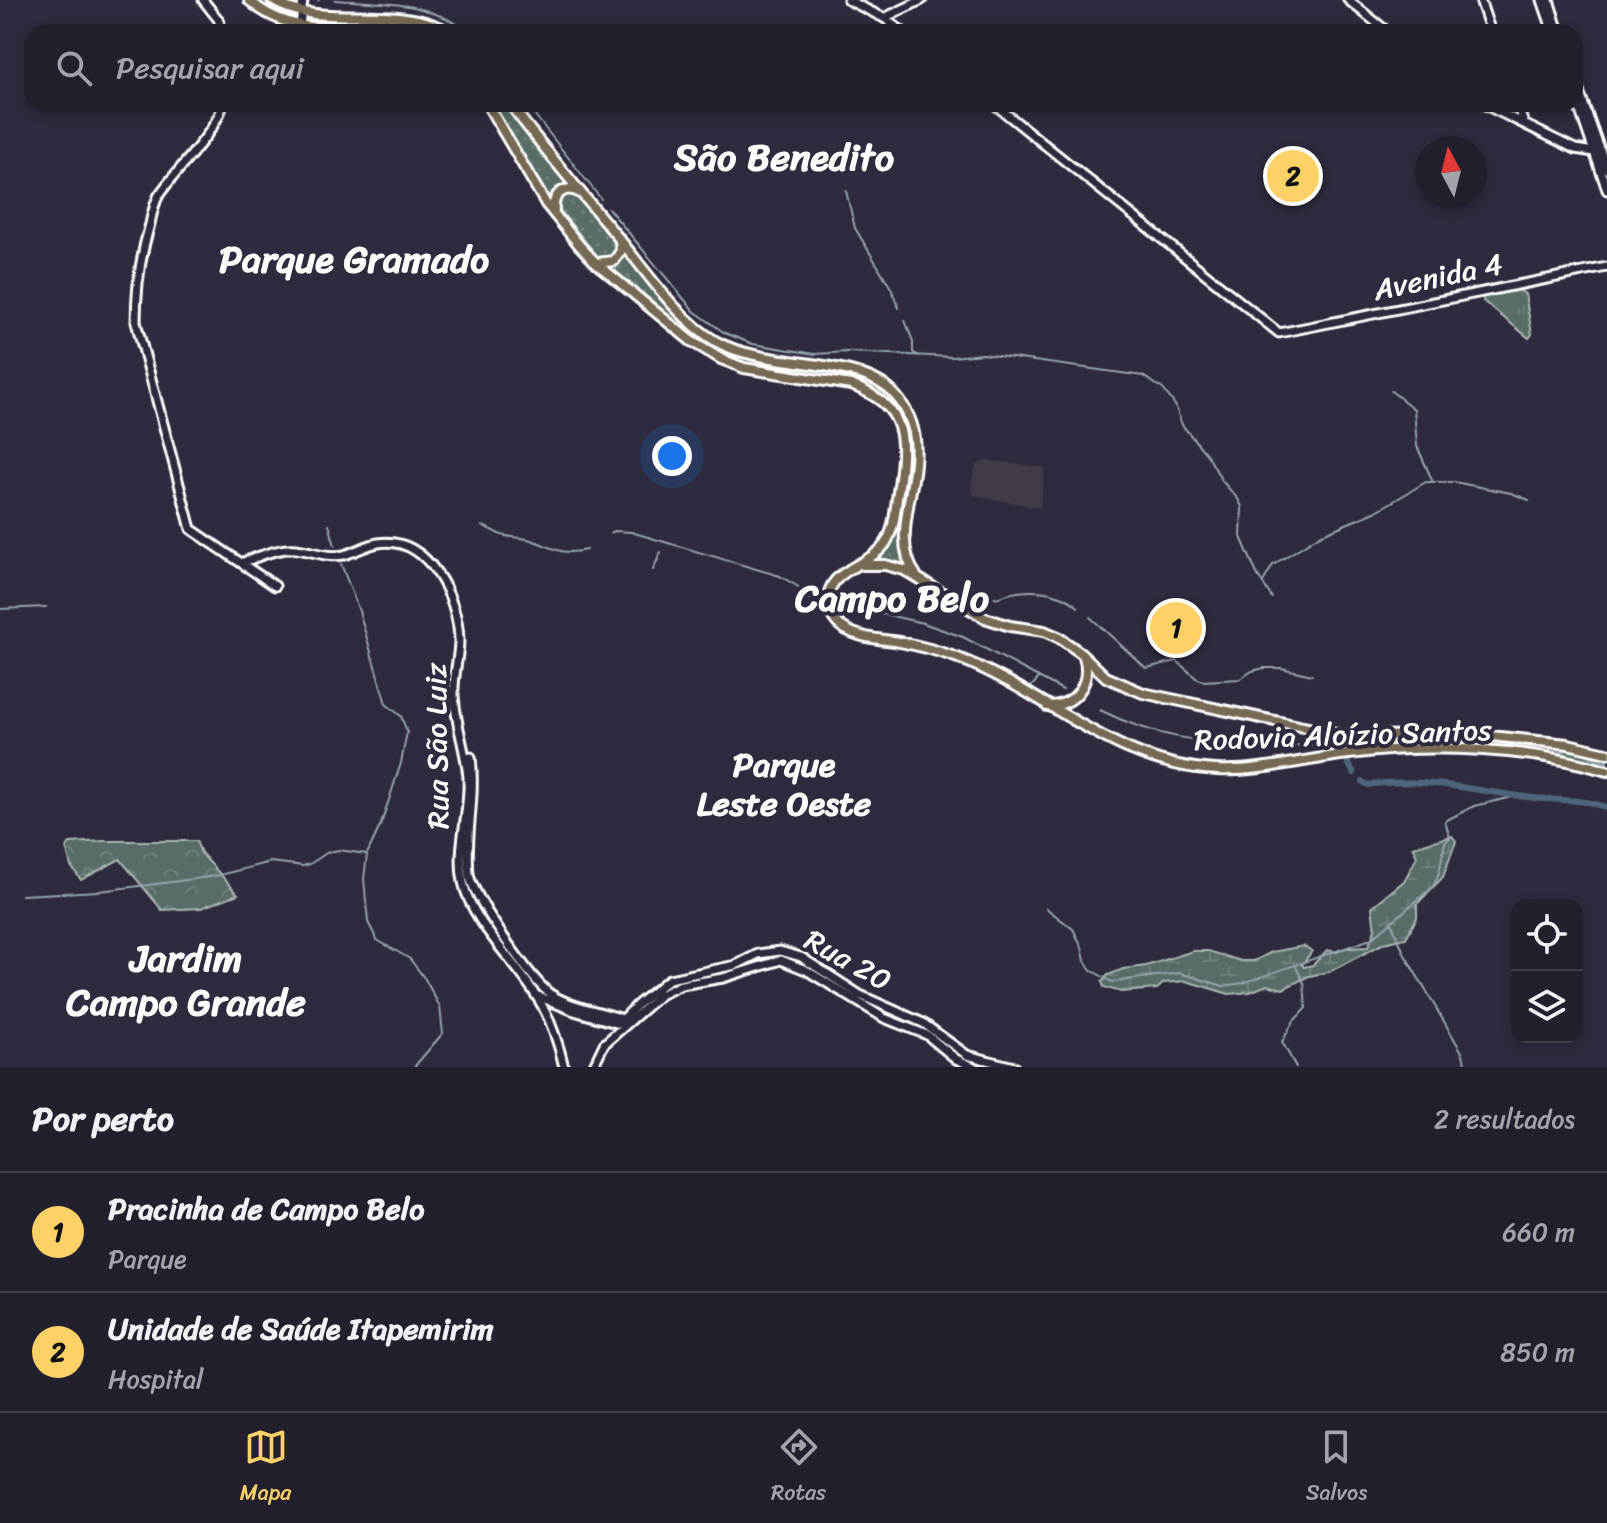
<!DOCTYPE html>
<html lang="pt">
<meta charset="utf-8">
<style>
:root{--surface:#23202e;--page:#2f2d3a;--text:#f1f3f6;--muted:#a3a3aa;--line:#403e4a;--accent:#ffd166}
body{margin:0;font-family:Sriracha,sans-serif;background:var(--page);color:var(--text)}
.controls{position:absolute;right:24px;bottom:24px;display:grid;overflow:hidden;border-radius:16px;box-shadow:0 4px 12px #0003}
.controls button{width:72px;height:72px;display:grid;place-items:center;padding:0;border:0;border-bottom:2px solid var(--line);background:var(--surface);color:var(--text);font:40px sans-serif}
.compass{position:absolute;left:1415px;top:136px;width:72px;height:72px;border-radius:50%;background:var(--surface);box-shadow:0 4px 12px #0003;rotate:353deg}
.you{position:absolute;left:672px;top:456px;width:28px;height:28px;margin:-20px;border:6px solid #fff;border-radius:50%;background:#1a73e8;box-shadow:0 0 0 12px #1a73e833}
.badge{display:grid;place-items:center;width:52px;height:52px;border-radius:50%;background:var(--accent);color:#111;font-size:26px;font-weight:700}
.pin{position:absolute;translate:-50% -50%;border:4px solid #fff;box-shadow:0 2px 8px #0006}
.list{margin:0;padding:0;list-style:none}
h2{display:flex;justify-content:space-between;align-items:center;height:104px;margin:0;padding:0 32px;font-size:34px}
h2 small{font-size:26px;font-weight:400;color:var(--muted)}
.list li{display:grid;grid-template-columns:52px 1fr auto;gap:24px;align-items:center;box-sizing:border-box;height:120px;padding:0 32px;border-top:2px solid var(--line)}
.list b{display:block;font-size:30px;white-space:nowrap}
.list p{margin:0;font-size:26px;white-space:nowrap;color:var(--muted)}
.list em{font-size:26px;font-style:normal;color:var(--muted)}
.icon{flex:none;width:44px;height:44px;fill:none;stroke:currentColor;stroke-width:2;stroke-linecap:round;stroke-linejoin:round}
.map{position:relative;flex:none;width:1607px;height:1067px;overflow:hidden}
.search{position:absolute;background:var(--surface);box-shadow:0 4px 12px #0003;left:24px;right:24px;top:24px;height:88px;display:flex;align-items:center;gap:20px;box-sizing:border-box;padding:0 28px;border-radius:24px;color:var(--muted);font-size:30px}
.sheet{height:344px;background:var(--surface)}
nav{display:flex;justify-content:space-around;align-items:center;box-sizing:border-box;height:112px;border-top:2px solid var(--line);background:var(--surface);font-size:22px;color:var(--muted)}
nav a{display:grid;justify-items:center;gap:4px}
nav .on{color:var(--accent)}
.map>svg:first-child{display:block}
</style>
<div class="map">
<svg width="1607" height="1067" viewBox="0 0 1607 1067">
<defs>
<pattern id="grass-dots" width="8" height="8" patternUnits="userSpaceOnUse" patternTransform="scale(2)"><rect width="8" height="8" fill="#586c67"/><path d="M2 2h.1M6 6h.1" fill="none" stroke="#71827e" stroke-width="1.8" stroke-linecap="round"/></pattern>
<pattern id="forest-crowns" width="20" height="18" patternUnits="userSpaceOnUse" patternTransform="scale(2)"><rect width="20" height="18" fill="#586c67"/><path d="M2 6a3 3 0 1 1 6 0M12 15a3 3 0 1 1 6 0" fill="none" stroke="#71827e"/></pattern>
<pattern id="wetland-marsh" width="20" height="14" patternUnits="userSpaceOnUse" patternTransform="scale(2)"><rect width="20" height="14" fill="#586c67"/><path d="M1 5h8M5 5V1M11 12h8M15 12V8" fill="none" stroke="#71827e"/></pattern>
<pattern id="park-tufts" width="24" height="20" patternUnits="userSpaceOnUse" patternTransform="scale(2)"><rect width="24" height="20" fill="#586c67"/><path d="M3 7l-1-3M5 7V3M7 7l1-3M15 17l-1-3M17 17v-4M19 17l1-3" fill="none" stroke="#71827e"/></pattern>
</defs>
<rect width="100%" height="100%" fill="#2f2a3d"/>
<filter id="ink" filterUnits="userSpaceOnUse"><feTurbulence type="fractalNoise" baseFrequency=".0125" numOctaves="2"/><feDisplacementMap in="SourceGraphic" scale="16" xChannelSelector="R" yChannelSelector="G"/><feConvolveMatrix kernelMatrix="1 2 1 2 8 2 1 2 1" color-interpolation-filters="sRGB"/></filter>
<g filter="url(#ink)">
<path fill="#423b47" d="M 1277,160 L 1310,172 L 1309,188 L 1293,186 L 1275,180 Z
M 986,460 L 1045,468 L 1040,508 L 974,495 L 971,487 L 976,465 Z"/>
<path fill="url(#grass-dots)" stroke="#acb6b3" stroke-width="2" d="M 492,104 L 507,104 L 564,179 L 564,183 L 553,191 L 549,200 Z
M 566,192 L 575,194 L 616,244 L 614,257 L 604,260 L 599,258 L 558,208 L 557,201 Z
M 625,253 C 652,285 679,321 715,345 C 767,378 885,354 907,418 C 921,458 901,493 902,533 C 902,543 905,554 907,564 L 877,558 C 899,538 899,506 904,479 C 924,345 802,395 727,359 C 685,338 651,303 615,273 L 616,266 Z
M 1336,739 L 1481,739 L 1560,746 L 1607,756 L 1607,766 L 1534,752 L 1339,752 Z"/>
<path fill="url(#forest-crowns)" stroke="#acb6b3" stroke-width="2" d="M 105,841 L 196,841 L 201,853 L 238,894 L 201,908 L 162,910 L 120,859 L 81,880 L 71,866 L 66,848 L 70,843 Z"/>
<path fill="url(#wetland-marsh)" stroke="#acb6b3" stroke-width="2" d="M 1452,836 L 1456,841 L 1443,877 L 1417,904 L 1417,917 L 1406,938 L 1384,943 L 1329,972 L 1309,976 L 1283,989 L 1267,985 L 1250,992 L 1229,994 L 1186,981 L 1164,983 L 1157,989 L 1121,992 L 1104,987 L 1102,982 L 1108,975 L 1123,969 L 1146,966 L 1193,951 L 1208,951 L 1241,961 L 1254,961 L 1272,952 L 1304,946 L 1312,951 L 1302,965 L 1304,967 L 1313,965 L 1327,950 L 1337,952 L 1345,948 L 1368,947 L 1375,930 L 1372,907 L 1404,881 L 1417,857 L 1413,847 Z"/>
<path fill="url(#park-tufts)" stroke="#acb6b3" stroke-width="2" d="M 1516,289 L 1525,294 L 1532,334 L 1529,338 L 1483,301 L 1484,295 Z"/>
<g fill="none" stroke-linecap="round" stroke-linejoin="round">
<path stroke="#96a3b0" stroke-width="2" d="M 262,0 L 292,15
M 318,0 L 319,0
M 335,0 C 388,4 424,0 469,32
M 526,104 L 601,199
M 846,191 L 855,228 L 891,288 L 899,308
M 608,208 L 694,311 L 725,333 L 753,344 L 815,354 L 847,352 L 952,357 L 983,354 L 1143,376 L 1163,389 L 1175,405 L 1182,425 L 1208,456 L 1222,481 L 1238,499 L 1242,507 L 1241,537 L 1257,574 L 1272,598
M 905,320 L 913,342 L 913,352 L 918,356
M 1391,391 L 1414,409 L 1417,446 L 1432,480
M 329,524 L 335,546
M 482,526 C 489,528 493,531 499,534 C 508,538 521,537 531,540 C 554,547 558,556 586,550
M 610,533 L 615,531 L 631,532 L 780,576 L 797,586 L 808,598 L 820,601
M 341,564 L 359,611 L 386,704 L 401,716 L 407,732 L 401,763 L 381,824 L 367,854 L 364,879 L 368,922 L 377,940 L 410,959 L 425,979 L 440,1007 L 443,1033 L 414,1067
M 653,570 L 661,552
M 1263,582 L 1273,565 L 1320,535 L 1375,512 L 1426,482 L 1454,482 L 1511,493 L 1529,500
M 962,583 L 977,590
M 991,596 L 997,598 C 1022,587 1058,588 1078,607
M 839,604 L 923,623 L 963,637 L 1063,690
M 0,609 L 46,607
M 1090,617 L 1146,668 L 1177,661 L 1196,678 L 1203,681 L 1240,679 L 1252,671 L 1264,668 L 1281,668 L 1312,675
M 1030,688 L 1039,678
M 1100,710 C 1158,739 1198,742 1261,744 C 1288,745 1316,747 1342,742
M 1344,745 C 1418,743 1492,740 1565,753
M 1590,757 L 1607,762
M 22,895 L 99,891 L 172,882 L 216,876 L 271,862 L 303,866 L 310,864 L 328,852 L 339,850 L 366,854
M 1046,908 L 1073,929 L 1082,947 L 1085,961 L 1091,970 L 1112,982 L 1180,973 L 1223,986 L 1243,983 L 1371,939 L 1433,887 L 1439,873 L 1445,842 L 1450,838 L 1445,821 L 1474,806 L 1517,796
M 1392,924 L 1405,955 L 1463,1054 L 1466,1067
M 1296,1067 L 1282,1042 L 1293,1022 L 1306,1008 L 1304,983 L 1296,967"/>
<path stroke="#50657b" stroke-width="6" d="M 1348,763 L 1354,773
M 1363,782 L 1368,785 C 1423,776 1479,792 1534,798 C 1559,801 1584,798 1607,808"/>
<defs>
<path id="secondary" d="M 203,0 L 218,19 L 223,32
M 848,0 L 884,18 L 903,32
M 1348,0 L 1388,32
M 1480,0 L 1491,32
M 1542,0 L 1553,32
M 1549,0 L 1559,32
M 884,18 L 922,0
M 296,32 L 300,26 L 303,0
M 1575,80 L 1607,169
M 1575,96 L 1607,190
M 223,104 C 217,131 176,170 159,195 C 154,203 152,215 150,224 C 140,257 136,288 136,322 L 191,529 L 275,586
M 994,104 L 1279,333 L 1607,267
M 1483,104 L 1575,149 L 1594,152
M 1517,104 L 1524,124
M 243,562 C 259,557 279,547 296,549 C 313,551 326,558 344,555 C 355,552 367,545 378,543 C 429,535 458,599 459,640 C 459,658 453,676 454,694 C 455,723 466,750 468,778 C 470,812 456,848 463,882 C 471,921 514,960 535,994 C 550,1016 558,1041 564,1067
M 471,757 C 476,799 465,836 469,874 C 472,895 533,984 552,995 C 575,1009 603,1011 628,1021
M 538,996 L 574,1011 L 623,1025
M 623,1023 L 623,1019 L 638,1004 L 669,979 L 736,965 L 758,954 L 780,951 L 801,957 L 860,995 L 923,1023 L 967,1055 L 1014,1067
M 593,1067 L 604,1044 L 660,995 L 681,985 L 723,978 L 781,960 L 806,970 L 884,1018 L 927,1035 L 956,1059 L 974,1067"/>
<path id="primary" d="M 249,0 C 292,40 354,25 407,32
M 272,0 C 318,31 395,0 449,32
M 487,104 L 546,204 L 580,246 L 596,263 L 691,341 L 721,359 L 744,368 L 851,385 C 908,406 906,439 898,492 C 895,510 895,529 885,544 C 868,568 822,569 829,607 C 831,617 838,626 847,630 C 863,639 882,639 900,642 C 920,646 939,651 958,658 C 1050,693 1111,765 1217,770 C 1261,772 1305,759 1349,754 C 1431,744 1528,747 1607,771
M 510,104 C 544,149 581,193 617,236 C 647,272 676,318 717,342 C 768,370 860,355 895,395 C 947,453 880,524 916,575
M 554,210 C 552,194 566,184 580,193
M 597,263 L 614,261 L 621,251 L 620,242
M 863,565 L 885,565 L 904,570 L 985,618 L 1010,626 L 1044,631 L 1058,637 L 1081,653 L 1106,677 L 1143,693 L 1346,736 L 1481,735 L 1568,744 L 1607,753
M 1047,706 C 1075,706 1092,684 1084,657"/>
</defs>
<use href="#secondary" stroke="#fff" stroke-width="13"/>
<use href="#primary" stroke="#fff" stroke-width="14"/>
<use href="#secondary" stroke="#2f2a3d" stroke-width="7"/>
<use href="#primary" stroke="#766a55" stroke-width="8"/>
</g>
</g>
<g text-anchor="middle" stroke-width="8" stroke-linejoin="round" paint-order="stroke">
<g font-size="30" fill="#fff" stroke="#2f2a3d">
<text transform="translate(1438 277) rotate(-12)" y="10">Avenida 4</text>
<text transform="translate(1343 735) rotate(-2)" y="10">Rodovia Aloízio Santos</text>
<text transform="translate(437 746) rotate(-91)" y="10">Rua São Luiz</text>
<text transform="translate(848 960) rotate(29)" y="10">Rua 20</text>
</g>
<g font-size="34" font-weight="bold" fill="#fff" stroke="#2f2a3d">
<text x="784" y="776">Parque<tspan x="784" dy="39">Leste Oeste</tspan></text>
</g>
<g font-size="38" font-weight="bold" fill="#fff" stroke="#2f2a3d">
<text x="784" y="170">São Benedito</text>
<text x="354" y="272">Parque Gramado</text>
<text x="892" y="611">Campo Belo</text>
<text x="186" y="971">Jardim<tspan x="186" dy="44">Campo Grande</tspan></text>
</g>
</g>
</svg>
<div class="controls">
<button><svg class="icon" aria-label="locate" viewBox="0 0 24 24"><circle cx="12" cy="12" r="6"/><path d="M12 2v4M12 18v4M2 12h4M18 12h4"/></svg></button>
<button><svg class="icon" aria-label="layers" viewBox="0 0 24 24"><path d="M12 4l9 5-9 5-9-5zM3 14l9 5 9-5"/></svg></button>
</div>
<svg class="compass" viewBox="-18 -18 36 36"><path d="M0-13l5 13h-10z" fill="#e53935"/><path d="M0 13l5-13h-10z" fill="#a3a3aa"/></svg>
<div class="you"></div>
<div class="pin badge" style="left:1176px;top:628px">1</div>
<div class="pin badge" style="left:1293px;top:176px">2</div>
<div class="search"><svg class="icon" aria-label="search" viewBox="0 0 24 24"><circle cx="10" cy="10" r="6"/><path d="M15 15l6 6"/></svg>Pesquisar aqui</div>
</div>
<section class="sheet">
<h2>Por perto<small>2 resultados</small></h2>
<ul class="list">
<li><span class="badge">1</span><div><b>Pracinha de Campo Belo</b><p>Parque</p></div><em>660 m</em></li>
<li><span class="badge">2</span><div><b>Unidade de Saúde Itapemirim</b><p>Hospital</p></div><em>850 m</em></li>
</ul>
</section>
<nav>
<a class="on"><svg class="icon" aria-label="map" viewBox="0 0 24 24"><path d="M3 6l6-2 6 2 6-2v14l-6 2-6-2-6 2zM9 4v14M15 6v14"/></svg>Mapa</a>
<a><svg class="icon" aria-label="directions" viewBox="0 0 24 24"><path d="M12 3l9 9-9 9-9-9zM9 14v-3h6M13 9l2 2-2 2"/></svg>Rotas</a>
<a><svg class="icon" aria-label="saved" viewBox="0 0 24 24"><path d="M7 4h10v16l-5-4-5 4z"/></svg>Salvos</a>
</nav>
